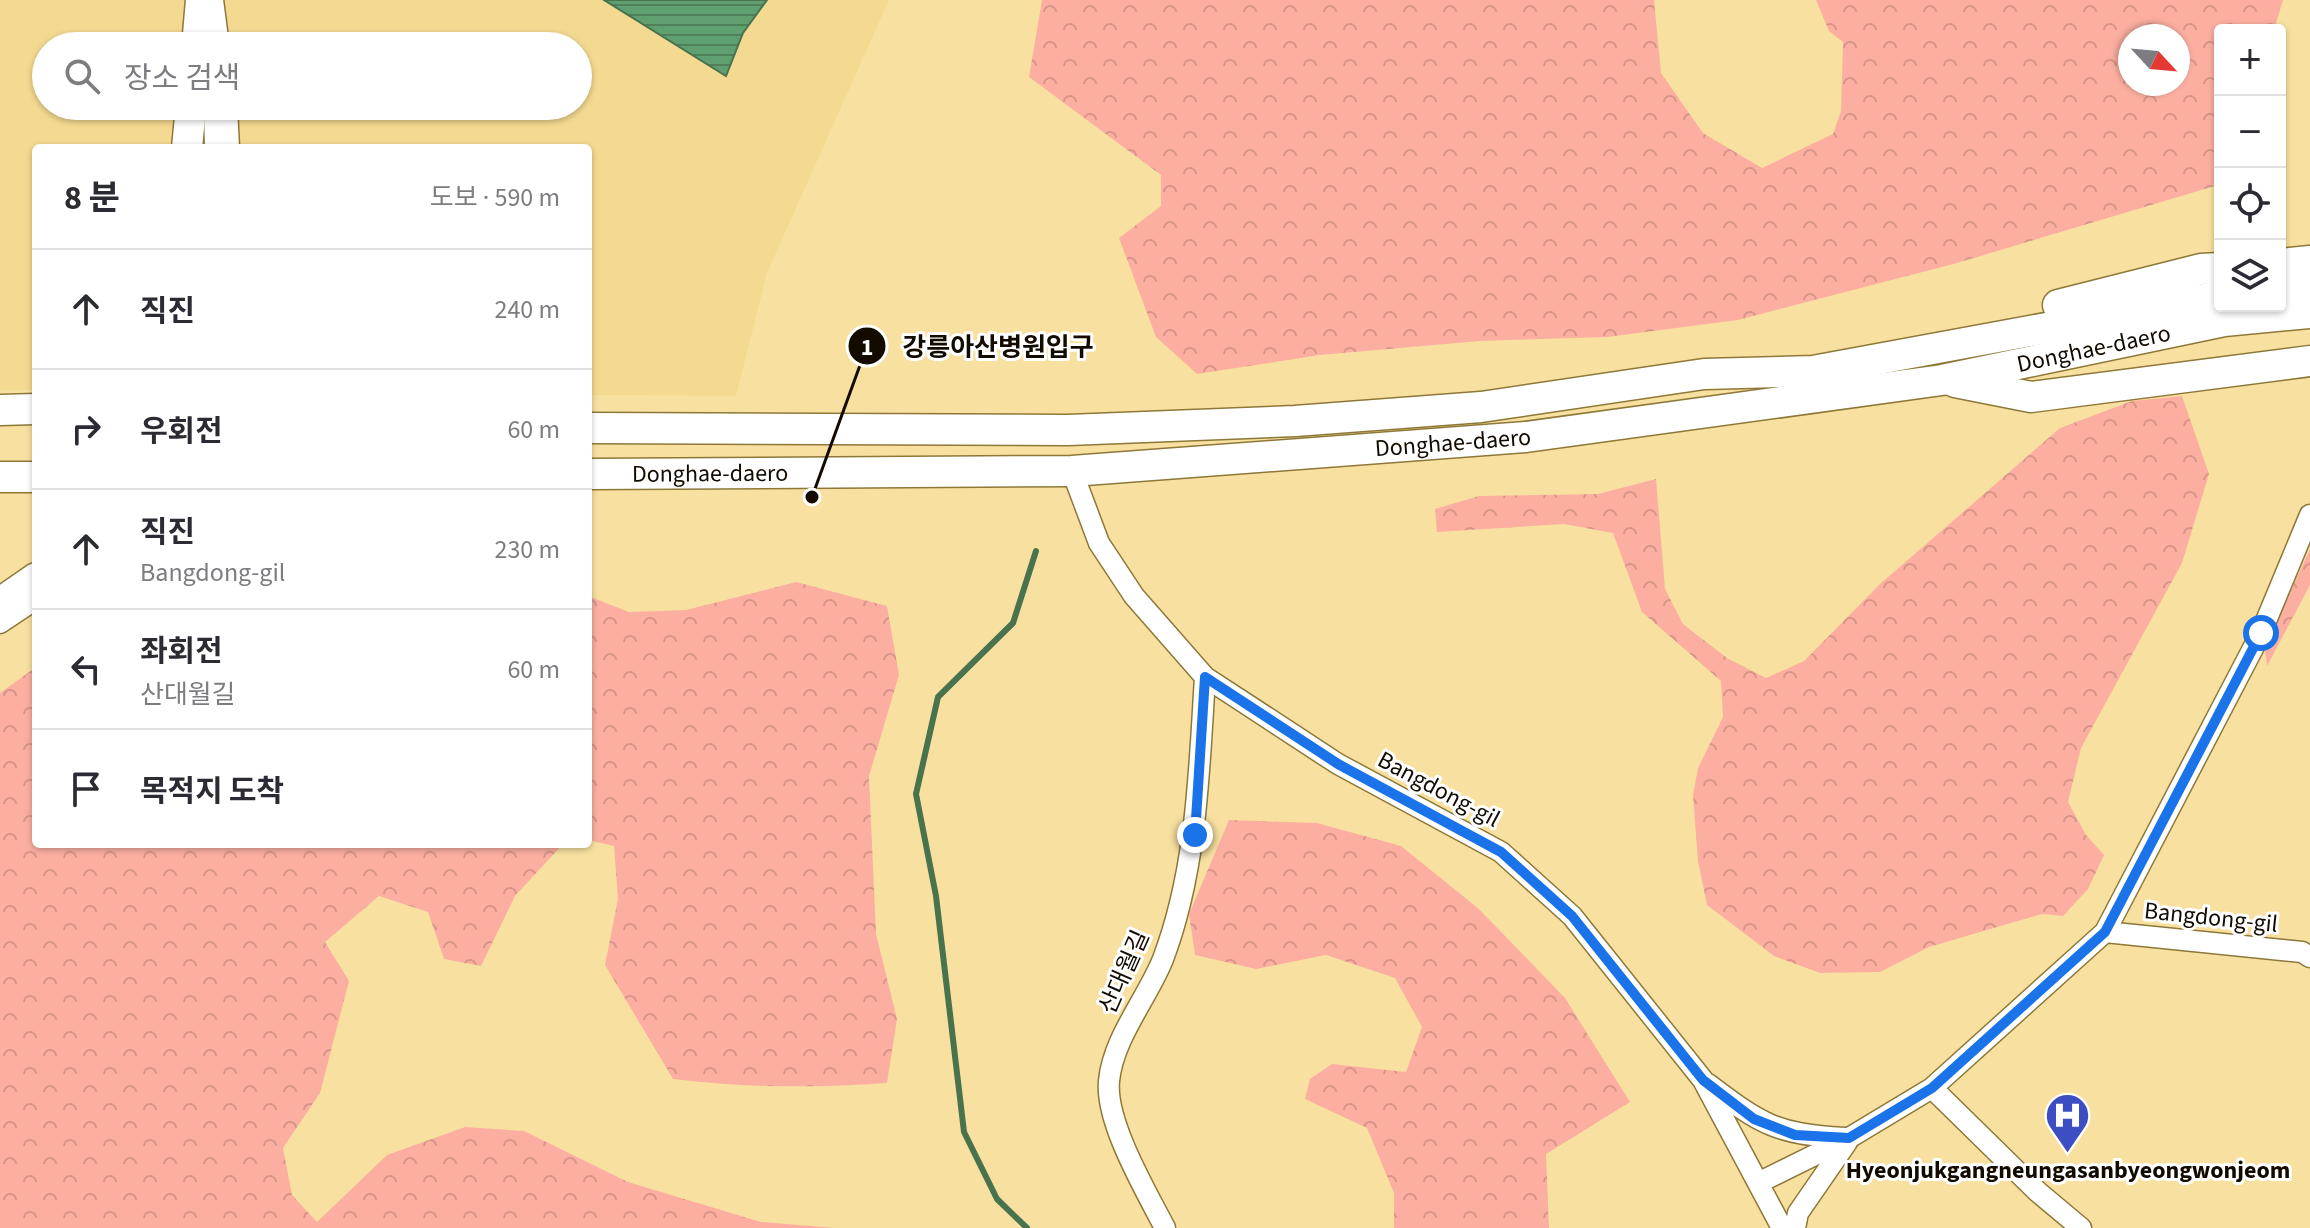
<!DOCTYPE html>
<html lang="ko">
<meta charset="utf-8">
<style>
:root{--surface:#fff;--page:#f2f2f3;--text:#2b2b33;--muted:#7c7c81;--line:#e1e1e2}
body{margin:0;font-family:"Source Sans 3","Noto Sans KR",sans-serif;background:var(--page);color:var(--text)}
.controls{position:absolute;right:24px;top:24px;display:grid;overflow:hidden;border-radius:8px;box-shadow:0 2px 6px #0004}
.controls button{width:72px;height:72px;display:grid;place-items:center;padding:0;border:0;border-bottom:2px solid var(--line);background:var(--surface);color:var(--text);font:40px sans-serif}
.compass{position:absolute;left:2118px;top:24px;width:72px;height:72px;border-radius:50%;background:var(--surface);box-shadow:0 2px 6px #0004;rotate:116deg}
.stop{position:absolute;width:24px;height:24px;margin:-18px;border:6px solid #1a73e8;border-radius:50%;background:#fff}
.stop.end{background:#1a73e8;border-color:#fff;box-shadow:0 2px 8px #0008}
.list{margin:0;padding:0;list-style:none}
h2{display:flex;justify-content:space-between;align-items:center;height:104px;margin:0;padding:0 32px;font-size:34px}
h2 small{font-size:26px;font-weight:400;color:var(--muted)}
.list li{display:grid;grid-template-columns:52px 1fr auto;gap:24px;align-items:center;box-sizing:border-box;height:120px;padding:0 32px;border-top:2px solid var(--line)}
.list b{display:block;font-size:30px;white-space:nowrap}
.list p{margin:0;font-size:26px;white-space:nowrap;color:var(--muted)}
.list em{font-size:26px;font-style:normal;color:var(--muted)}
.icon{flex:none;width:44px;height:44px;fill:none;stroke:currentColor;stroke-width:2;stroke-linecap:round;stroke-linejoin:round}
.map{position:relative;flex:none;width:2310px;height:1228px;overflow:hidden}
.search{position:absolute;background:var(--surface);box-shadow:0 2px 6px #0004;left:32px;top:32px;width:560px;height:88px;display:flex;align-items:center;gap:20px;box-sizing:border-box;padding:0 28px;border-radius:44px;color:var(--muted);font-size:30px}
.panel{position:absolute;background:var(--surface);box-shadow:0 2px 6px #0004;left:32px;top:144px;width:560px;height:704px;border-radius:8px}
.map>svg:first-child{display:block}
</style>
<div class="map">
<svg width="2310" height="1228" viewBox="0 0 2310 1228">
<defs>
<pattern id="forest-crowns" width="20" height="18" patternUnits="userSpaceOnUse" patternTransform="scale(2)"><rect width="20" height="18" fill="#fcafa1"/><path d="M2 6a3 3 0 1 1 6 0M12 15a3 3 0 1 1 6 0" fill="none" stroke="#d79589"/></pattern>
<pattern id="water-rules" width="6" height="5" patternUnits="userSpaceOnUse" patternTransform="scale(2)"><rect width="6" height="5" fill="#60a070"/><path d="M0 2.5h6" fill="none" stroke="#4e815a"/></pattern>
</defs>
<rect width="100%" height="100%" fill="#f8e1a0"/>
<path fill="#f4da90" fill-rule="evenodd" d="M 0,0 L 889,0 L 767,273 L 736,396 L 588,395 L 588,148 L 36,148 L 36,390 L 0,390 ZM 46,46 L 578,46 L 578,106 L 46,106 Z"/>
<path fill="url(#forest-crowns)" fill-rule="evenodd" d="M 1042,0 L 1654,0 L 1661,73 L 1703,133 L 1762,168 L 1833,134 L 1841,111 L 1843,42 L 1829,31 L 1816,0 L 2283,0 L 2274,30 L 2220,30 L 2220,168 L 2215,186 L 1957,263 L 1738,320 L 1607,337 L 1480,341 L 1320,355 L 1197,374 L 1156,337 L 1119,238 L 1161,206 L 1161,175 L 1029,77 ZM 2178,36 L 2178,84 L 2130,84 L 2130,36 Z
M 2182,396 L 2209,474 L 2182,563 L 2081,748 L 2068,802 L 2086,835 L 2104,855 L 2088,889 L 2063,916 L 2042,914 L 1929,947 L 1880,972 L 1820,973 L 1774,956 L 1707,905 L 1698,861 L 1693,795 L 1698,768 L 1723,717 L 1721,681 L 1642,612 L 1613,533 L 1564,524 L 1437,532 L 1435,509 L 1479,496 L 1598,494 L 1656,479 L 1665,589 L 1683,624 L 1727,658 L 1766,678 L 1804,661 L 1879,585 L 2060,428 L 2132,401 Z
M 2310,549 L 2310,585 L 2267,666 L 2265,647 Z
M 796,582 L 887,606 L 899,675 L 869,776 L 876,934 L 897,1019 L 887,1083 C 815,1088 745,1088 673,1079 L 605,965 L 618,899 L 614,846 L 588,840 L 588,596 L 629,612 L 686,610 Z
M 36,667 L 36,844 L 563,844 L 515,896 L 481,966 L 444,959 L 428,912 L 379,896 L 325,942 L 349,981 L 320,1093 L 283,1148 L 292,1195 L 317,1222 L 387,1155 L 465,1127 L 524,1131 L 628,1182 L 761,1222 L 835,1228 L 0,1228 L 0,693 Z
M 1229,820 L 1317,823 L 1401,846 L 1479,909 L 1565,998 L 1630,1102 L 1546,1154 L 1549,1228 L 1394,1228 L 1394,1193 L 1367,1128 L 1305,1099 L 1310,1079 L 1332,1064 L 1406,1072 L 1422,1027 L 1395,978 L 1326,955 L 1256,969 L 1195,955 L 1189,914 Z"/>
<path fill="url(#water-rules)" stroke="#49734e" stroke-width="2" d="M 604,0 L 767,0 L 743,33 L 726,76 Z"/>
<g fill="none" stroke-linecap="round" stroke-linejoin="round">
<path stroke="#49734e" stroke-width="6" d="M 1027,1228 L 997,1199 L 964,1132 L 936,896 L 916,794 L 938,697 L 1013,623 L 1036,551"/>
<defs>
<path id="minor" d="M 213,0 L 219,46
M 214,106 L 215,148
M 227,106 L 229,148
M 1072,471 L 1099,543 L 1134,596 L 1205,677 L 1338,764 L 1501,852 L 1572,916 L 1703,1080 L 1782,1228
M 0,623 L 36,599
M 2105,932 L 2302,952 L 2310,957
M 1708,1084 C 1762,1125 1776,1134 1845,1138
M 1932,1088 L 2038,1192 L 2081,1228
M 1758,1183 L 1849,1138 L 1932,1088 L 2105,932 L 2261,633 L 2310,515
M 1165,1228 C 1146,1191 1105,1122 1109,1081 C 1113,1038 1147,999 1163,959 C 1197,869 1199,772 1205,677
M 1795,1228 L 1798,1213 L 1847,1142"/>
<g id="highway">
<path d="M 197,46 L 201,0"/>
<path d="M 187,148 L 191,106"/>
<path d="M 2280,264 L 2310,261"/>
<path d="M 2280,288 L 2310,284"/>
<path d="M 2058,305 L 2201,269 L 2220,268"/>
<path d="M 1955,382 L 2031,397 L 2310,361"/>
<path d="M 0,410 L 36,409"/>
<path d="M 588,428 L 1068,430 L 1295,421 L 1481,407 L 1704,374 L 1813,371 L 2220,296"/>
<path id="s1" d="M 588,474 L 1072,471 L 1526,437 L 1942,380 L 2224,321 L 2310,313"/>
<path d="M 0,477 L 36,477"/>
<path d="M 0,603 L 36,578"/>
</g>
</defs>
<use href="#minor" stroke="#8d7838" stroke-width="23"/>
<use href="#highway" stroke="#8d7838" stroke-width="33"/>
<use href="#minor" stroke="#fff" stroke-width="20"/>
<use href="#highway" stroke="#fff" stroke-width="30"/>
</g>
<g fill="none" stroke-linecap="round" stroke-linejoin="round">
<path stroke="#1a73e8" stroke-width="10" d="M 1195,835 L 1205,677 L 1338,764 L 1501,852 L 1572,916 L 1703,1080 L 1754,1119 L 1795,1135 L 1849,1138 L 1932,1088 L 2105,932 L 2261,633"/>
</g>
<defs>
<symbol id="hospital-pin" viewBox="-11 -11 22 30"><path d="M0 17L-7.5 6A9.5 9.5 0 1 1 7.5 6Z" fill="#3c4ec1" stroke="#fff"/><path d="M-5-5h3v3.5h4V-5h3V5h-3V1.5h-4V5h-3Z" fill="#fff"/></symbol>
</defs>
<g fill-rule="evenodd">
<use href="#hospital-pin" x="2042" y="1090" width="51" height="69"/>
</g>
<g text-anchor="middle" stroke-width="6" stroke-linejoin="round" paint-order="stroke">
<g font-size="24" fill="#130a00" stroke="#fff">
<text dy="8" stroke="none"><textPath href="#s1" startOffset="1514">Donghae-daero</textPath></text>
<text dy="8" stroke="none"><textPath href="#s1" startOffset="866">Donghae-daero</textPath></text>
<text dy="8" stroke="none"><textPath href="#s1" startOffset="122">Donghae-daero</textPath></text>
<text transform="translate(1439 789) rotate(28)" y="8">Bangdong-gil</text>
<text transform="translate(2211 917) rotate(6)" y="8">Bangdong-gil</text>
<text transform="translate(1124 972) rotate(-66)" y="8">산대월길</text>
</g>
<g font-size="24" font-weight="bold" fill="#130a00" stroke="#fff">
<text x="2068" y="1178">Hyeonjukgangneungasanbyeongwonjeom</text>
</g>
</g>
<path fill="none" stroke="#130a00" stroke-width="3" d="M812 497L867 346"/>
<g fill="#130a00" stroke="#fff" stroke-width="3">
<circle cx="812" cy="497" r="8"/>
<circle cx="867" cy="346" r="20"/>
</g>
<g font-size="24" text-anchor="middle" font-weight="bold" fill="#fff">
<text x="867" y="355">1</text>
</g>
<g font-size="26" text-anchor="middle" font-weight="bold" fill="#130a00" stroke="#fff" stroke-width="6" stroke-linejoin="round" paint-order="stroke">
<text x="998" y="356">강릉아산병원입구</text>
</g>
</svg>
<div class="controls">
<button>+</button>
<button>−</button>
<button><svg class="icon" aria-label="locate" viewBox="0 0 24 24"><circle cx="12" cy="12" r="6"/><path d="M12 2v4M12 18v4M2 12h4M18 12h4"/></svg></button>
<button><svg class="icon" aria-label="layers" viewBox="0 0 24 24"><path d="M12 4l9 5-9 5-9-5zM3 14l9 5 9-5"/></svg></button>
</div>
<svg class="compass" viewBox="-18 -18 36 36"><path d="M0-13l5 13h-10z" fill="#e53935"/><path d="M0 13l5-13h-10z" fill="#7c7c81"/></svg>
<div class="stop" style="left:2261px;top:633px"></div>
<div class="stop end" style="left:1195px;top:835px"></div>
<div class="search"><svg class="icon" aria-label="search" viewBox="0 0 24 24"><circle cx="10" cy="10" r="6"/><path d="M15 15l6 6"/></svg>장소 검색</div>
<section class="panel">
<h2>8 분<small>도보 · 590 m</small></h2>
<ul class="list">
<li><svg class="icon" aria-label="ahead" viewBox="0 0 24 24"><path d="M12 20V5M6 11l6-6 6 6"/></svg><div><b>직진</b></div><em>240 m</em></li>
<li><svg class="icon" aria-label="right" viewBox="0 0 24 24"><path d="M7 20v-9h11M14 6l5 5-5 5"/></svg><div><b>우회전</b></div><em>60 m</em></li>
<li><svg class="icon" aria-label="ahead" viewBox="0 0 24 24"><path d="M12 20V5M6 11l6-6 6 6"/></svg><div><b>직진</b><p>Bangdong-gil</p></div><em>230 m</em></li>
<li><svg class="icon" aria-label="left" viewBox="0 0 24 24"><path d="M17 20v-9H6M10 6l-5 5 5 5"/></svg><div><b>좌회전</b><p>산대월길</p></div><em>60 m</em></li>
<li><svg class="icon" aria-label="arrive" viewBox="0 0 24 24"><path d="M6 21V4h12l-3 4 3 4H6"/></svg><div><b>목적지 도착</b></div></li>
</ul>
</section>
</div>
